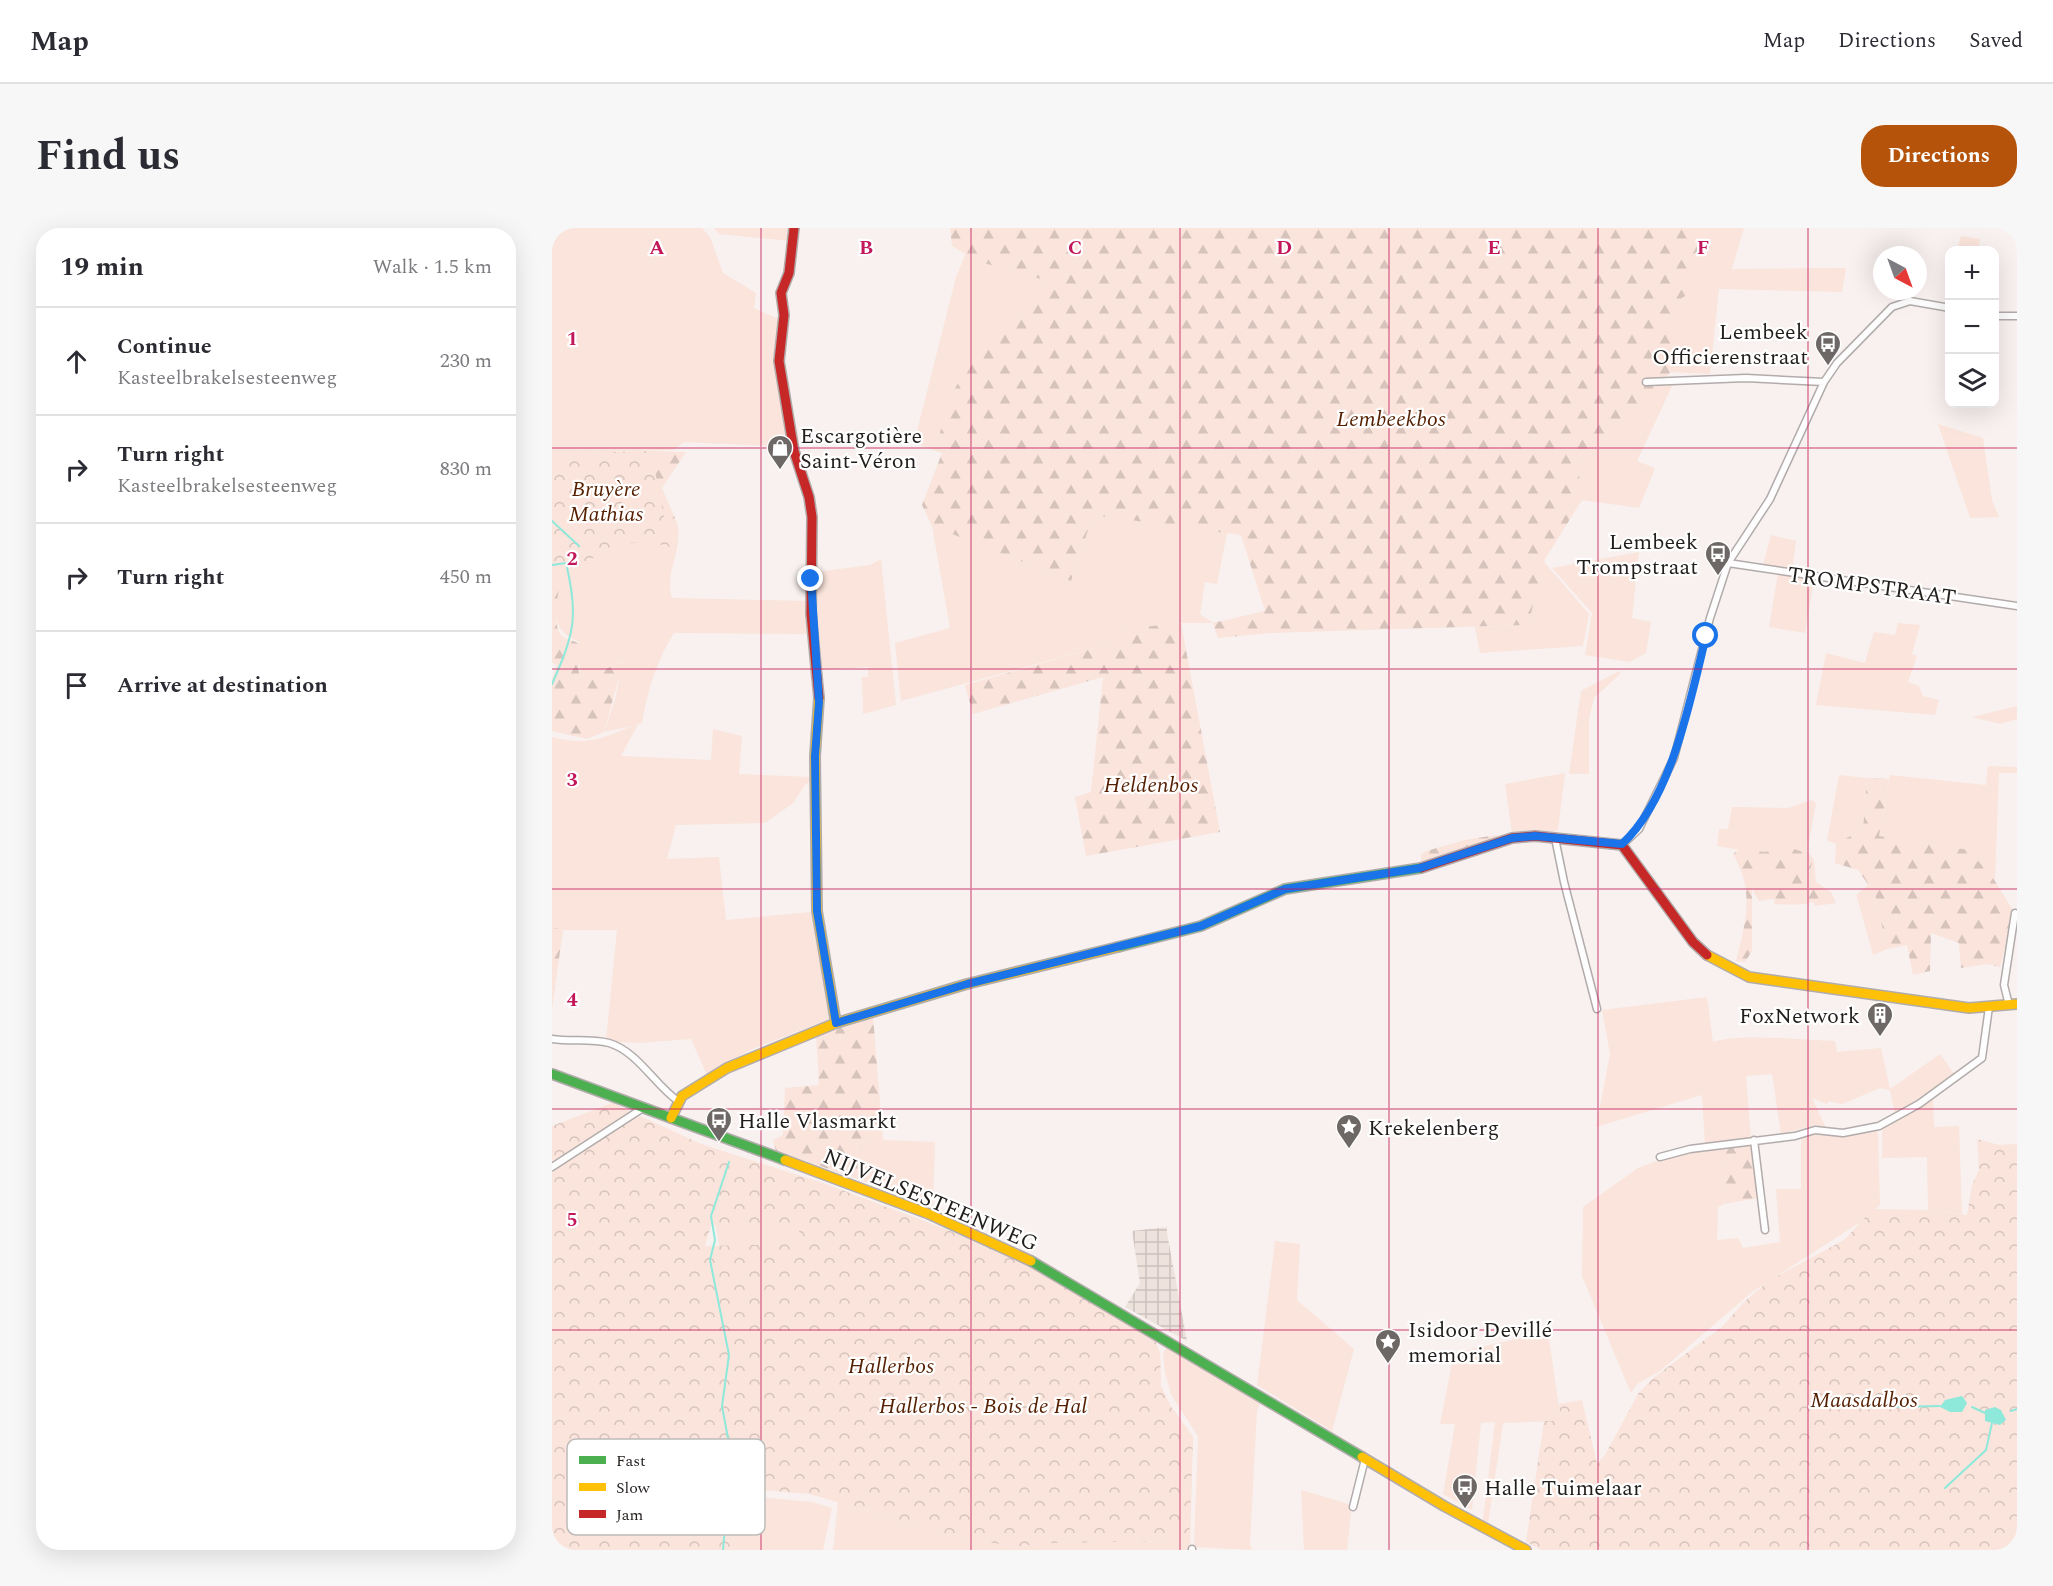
<!DOCTYPE html>
<meta charset="utf-8">
<style>
:root{--surface:#fff;--page:#f7f7f7;--text:#2b2b33;--muted:#7c7c81;--line:#e1e1e2;--accent:#b45309}
body{margin:0;font-family:Spectral,serif;background:var(--page);color:var(--text)}
.controls{position:absolute;right:18px;top:18px;display:grid;overflow:hidden;border-radius:12px;box-shadow:0 6px 24px #0002}
.controls button{width:54px;height:54px;display:grid;place-items:center;padding:0;border:0;border-bottom:2px solid var(--line);background:var(--surface);color:var(--text);font:30px sans-serif}
.compass{position:absolute;left:1321px;top:18px;width:54px;height:54px;border-radius:50%;background:var(--surface);box-shadow:0 6px 24px #0002;rotate:139deg}
.stop{position:absolute;width:18px;height:18px;margin:-14px;border:4px solid #1a73e8;border-radius:50%;background:#fff}
.stop.end{background:#1a73e8;border-color:#fff;box-shadow:0 2px 6px #0008}
.list{margin:0;padding:0;list-style:none}
h2{display:flex;justify-content:space-between;align-items:center;height:78px;margin:0;padding:0 24px;font-size:26px}
h2 small{font-size:20px;font-weight:400;color:var(--muted)}
.list li{display:grid;grid-template-columns:39px 1fr auto;gap:18px;align-items:center;box-sizing:border-box;height:108px;padding:0 24px;border-top:2px solid var(--line)}
.list b{display:block;font-size:22px;white-space:nowrap}
.list p{margin:0;font-size:20px;white-space:nowrap;color:var(--muted)}
.list em{font-size:20px;font-style:normal;color:var(--muted)}
.icon{flex:none;width:33px;height:33px;fill:none;stroke:currentColor;stroke-width:2;stroke-linecap:round;stroke-linejoin:round}
.map{position:relative;flex:none;width:1465px;height:1322px;overflow:hidden;border-radius:24px}
header{display:flex;align-items:center;gap:36px;box-sizing:border-box;height:84px;padding:0 30px;background:var(--surface);border-bottom:2px solid var(--line)}
header strong{font-size:28px}
nav{display:flex;gap:33px;margin-inline-start:auto;font-size:21px}
.intro{display:flex;align-items:center;justify-content:space-between;box-sizing:border-box;height:144px;padding:0 36px}
h1{margin:0;font-size:42px}
.button{padding:15px 27px;border-radius:24px;background:var(--accent);color:#fff;font-size:21px;font-weight:700}
main{display:flex;gap:36px;padding:0 36px}
aside{flex:1;background:var(--surface);border-radius:24px;box-shadow:0 6px 24px #0002}
.map>svg:first-child{display:block}
</style>
<header>
<strong>Map</strong>
<nav><a>Map</a><a>Directions</a><a>Saved</a></nav>
</header>
<div class="intro"><h1>Find us</h1><a class="button">Directions</a></div>
<main>
<aside>
<h2>19 min<small>Walk · 1.5 km</small></h2>
<ul class="list">
<li><svg class="icon" aria-label="ahead" viewBox="0 0 24 24"><path d="M12 20V5M6 11l6-6 6 6"/></svg><div><b>Continue</b><p>Kasteelbrakelsesteenweg</p></div><em>230 m</em></li>
<li><svg class="icon" aria-label="right" viewBox="0 0 24 24"><path d="M7 20v-9h11M14 6l5 5-5 5"/></svg><div><b>Turn right</b><p>Kasteelbrakelsesteenweg</p></div><em>830 m</em></li>
<li><svg class="icon" aria-label="right" viewBox="0 0 24 24"><path d="M7 20v-9h11M14 6l5 5-5 5"/></svg><div><b>Turn right</b></div><em>450 m</em></li>
<li><svg class="icon" aria-label="arrive" viewBox="0 0 24 24"><path d="M6 21V4h12l-3 4 3 4H6"/></svg><div><b>Arrive at destination</b></div></li>
</ul>
</aside>
<div class="map">
<svg width="1465" height="1322" viewBox="0 0 1465 1322">
<defs>
<pattern id="industrial-grid" width="8" height="8" patternUnits="userSpaceOnUse" patternTransform="scale(1.5)"><rect width="8" height="8" fill="#eee2dc"/><path d="M0 4h8M4 0v8" fill="none" stroke="#ccc1bc"/></pattern>
<pattern id="forest-firs" width="22" height="20" patternUnits="userSpaceOnUse" patternTransform="scale(1.5)"><rect width="22" height="20" fill="#fae4db"/><path d="M5 1l3.5 6h-7zM16 11l3.5 6h-7z" fill="#d6c3bb"/></pattern>
<pattern id="park-crowns" width="20" height="18" patternUnits="userSpaceOnUse" patternTransform="scale(1.5)"><rect width="20" height="18" fill="#fae4db"/><path d="M2 6a3 3 0 1 1 6 0M12 15a3 3 0 1 1 6 0" fill="none" stroke="#d6c3bb"/></pattern>
</defs>
<rect width="100%" height="100%" fill="#f8f1ef"/>
<path fill="url(#industrial-grid)" d="M 615,999 L 615,1005 L 635,1113 L 573,1079 L 588,1055 L 580,1003 Z"/>
<path fill="#fae4db" fill-rule="evenodd" d="M 0,0 L 150,0 L 158,9 L 171,45 L 204,65 L 202,80 L 226,91 C 225,136 229,176 238,219 L 132,214 L 121,222 L 0,226 Z
M 162,0 L 239,0 L 239,13 L 167,6 Z
M 1151,0 L 1192,0 L 1180,41 L 1294,40 L 1290,64 L 1167,61 L 1158,146 L 1119,144 L 1119,76 Z
M 1409,8 L 1428,11 L 1426,22 L 1405,22 Z
M 414,25 L 428,34 L 489,51 L 494,60 L 490,71 L 444,106 L 388,205 L 390,225 L 362,215 L 404,49 Z
M 1122,154 L 1085,233 L 1103,240 L 1087,280 L 1030,272 L 1025,228 L 1039,221 L 1104,158 Z
M 1386,196 L 1431,210 L 1440,272 L 1447,289 L 1418,290 Z
M 541,287 L 675,305 L 665,356 L 653,354 L 648,386 L 661,395 L 629,395 L 571,401 L 561,415 L 349,473 L 343,415 L 398,400 L 380,298 L 519,353 Z
M 123,290 C 135,317 111,344 120,370 L 255,373 L 258,406 L 122,405 C 104,434 96,461 90,495 L 86,496 L 69,528 L 159,532 L 161,501 L 190,508 L 187,546 L 258,549 L 260,552 L 252,558 L 241,575 L 213,595 L 124,597 L 115,631 L 167,629 L 174,692 L 259,684 L 278,791 L 198,822 L 155,847 L 139,811 L 86,815 L 54,813 L 65,702 L 11,702 L 0,699 L 0,509 C 34,518 49,511 80,498 L 52,504 L 63,472 L 71,433 L 42,446 L 28,448 L 27,414 C 0,403 1,385 8,357 L 2,347 Z
M 1219,307 L 1244,313 L 1240,343 L 1211,337 Z
M 1087,324 L 1080,390 L 1099,394 L 1094,425 L 1078,434 L 1033,427 L 1040,385 L 1000,340 Z
M 329,331 L 344,477 L 311,486 L 310,449 L 316,449 L 316,439 L 268,442 L 262,384 L 262,348 L 265,344 L 318,337 Z
M 992,334 L 1037,386 L 1031,418 L 928,425 L 923,399 L 976,397 Z
M 1226,345 L 1262,351 L 1253,405 L 1217,399 Z
M 1346,395 L 1368,397 L 1360,426 L 1365,428 L 1356,454 L 1367,458 L 1371,468 L 1387,472 L 1383,487 L 1264,477 L 1274,425 L 1313,435 L 1322,404 L 1343,407 Z
M 1067,443 L 1068,446 L 1042,470 L 1037,491 L 1037,546 L 1017,546 L 1029,463 Z
M 1465,478 L 1465,491 L 1448,496 L 1420,489 Z
M 1436,538 L 1465,539 L 1465,545 L 1447,545 L 1443,653 L 1417,622 L 1327,608 L 1338,547 L 1434,557 Z
M 1013,545 L 1006,602 L 995,606 L 960,605 L 953,556 Z
M 1287,547 L 1315,550 L 1311,601 L 1284,616 L 1275,612 Z
M 1260,572 L 1264,576 L 1255,623 L 1262,632 L 1264,654 L 1279,664 L 1284,675 L 1263,678 L 1257,666 L 1207,673 L 1202,665 L 1200,624 L 1165,618 L 1167,601 L 1176,601 L 1180,579 L 1236,580 Z
M 1318,656 L 1323,666 L 1335,721 L 1321,727 L 1305,669 L 1305,666 Z
M 1155,769 L 1161,814 C 1186,805 1253,812 1283,813 L 1285,824 L 1329,820 L 1338,861 L 1388,826 L 1403,847 L 1360,878 L 1343,886 L 1338,862 L 1328,860 L 1290,876 L 1276,873 L 1275,876 L 1260,870 L 1274,900 L 1263,897 L 1229,906 L 1220,846 L 1194,848 L 1199,910 L 1153,917 L 1150,867 L 1044,899 L 1058,826 L 1050,782 Z
M 1381,870 L 1382,899 L 1407,898 L 1410,986 L 1376,982 L 1375,929 L 1330,930 L 1330,900 Z
M 1321,902 L 1325,902 L 1326,906 L 1328,977 L 1310,993 L 1200,1064 L 1108,1143 L 1085,1156 L 1079,1165 L 1030,1048 L 1031,979 L 1086,940 L 1124,926 L 1167,919 L 1172,976 L 1166,979 L 1165,1012 L 1186,1010 L 1191,1020 L 1228,1014 L 1224,961 L 1249,961 L 1249,908 L 1262,905 L 1297,907 Z
M 304,911 L 383,914 L 381,978 L 306,951 Z
M 149,916 L 428,1014 L 487,1044 L 603,1113 L 608,1125 L 609,1158 L 618,1177 L 641,1209 L 638,1322 L 281,1322 L 286,1274 L 258,1266 L 169,1050 L 167,1016 ZM 294,1277 L 634,1313 L 492,1315 L 465,1319 L 394,1307 Z
M 723,1013 L 748,1016 L 745,1072 L 802,1121 L 780,1203 L 705,1157 Z
M 996,1104 L 1009,1193 L 951,1195 L 936,1296 L 931,1292 L 943,1194 L 929,1195 L 920,1282 L 891,1266 L 903,1196 L 888,1196 L 902,1125 Z
M 614,1120 L 619,1120 L 708,1176 L 705,1183 L 698,1316 L 700,1322 L 643,1319 L 642,1316 L 646,1208 L 619,1167 L 613,1144 L 611,1126 Z
M 749,1262 L 800,1277 L 795,1322 L 752,1322 Z
M 177,1266 L 260,1274 L 280,1280 L 271,1322 L 179,1322 L 182,1302 Z"/>
<path fill="url(#forest-firs)" d="M 398,0 L 1151,0 L 1136,66 L 1119,77 L 1119,144 L 1039,221 L 1025,228 L 1030,272 L 993,331 L 976,397 L 719,405 L 666,410 L 661,395 L 713,383 L 689,307 L 541,287 L 519,353 L 380,298 L 370,277 L 390,225 L 388,205 L 396,172 L 411,147 L 444,106 L 490,71 L 494,60 L 489,51 L 428,34 L 400,18 Z
M 99,223 L 134,224 L 110,260 L 123,290 L 3,347 L 8,357 C 5,370 0,397 10,408 C 19,415 25,410 33,423 L 26,440 L 28,448 L 42,446 L 72,433 L 73,446 L 66,453 L 52,504 L 35,511 L 0,503 L 0,451 L 5,437 L 0,434 L 0,226 Z
M 629,395 L 668,604 L 534,628 L 523,569 L 539,564 L 551,449 L 421,486 L 413,457 L 561,415 L 571,401 Z
M 1315,550 L 1337,551 L 1327,608 L 1417,622 L 1443,653 L 1462,684 L 1448,739 L 1435,736 L 1409,740 L 1407,715 L 1379,705 L 1378,743 L 1361,747 L 1355,717 L 1335,721 L 1323,666 L 1306,642 L 1283,635 L 1284,616 L 1311,601 Z
M 944,607 L 948,610 L 869,636 L 869,627 L 874,623 L 913,612 Z
M 1190,619 L 1211,624 L 1242,621 L 1254,625 L 1260,635 L 1256,647 L 1274,668 C 1261,678 1239,677 1222,676 C 1224,662 1227,642 1213,634 L 1208,635 L 1200,664 L 1200,723 L 1193,734 L 1184,733 C 1194,692 1203,664 1181,626 Z
M 0,699 L 11,702 L 0,781 Z
M 321,788 L 331,912 L 304,911 L 306,951 L 224,923 L 221,912 L 231,907 L 233,860 L 267,857 L 264,806 Z
M 1202,916 L 1206,970 L 1172,976 L 1167,919 Z"/>
<path fill="url(#park-crowns)" fill-rule="evenodd" d="M 99,223 L 118,319 L 90,312 L 57,323 L 0,348 L 0,226 Z
M 60,875 L 149,916 L 271,955 L 428,1014 L 487,1044 L 603,1113 L 608,1125 L 609,1158 L 618,1177 L 641,1209 L 637,1313 L 492,1315 L 465,1319 L 394,1307 L 258,1266 L 185,1260 L 177,1266 L 182,1302 L 179,1322 L 0,1322 L 0,898 ZM 159,997 L 247,1001 L 248,1016 L 153,1018 Z
M 1425,911 L 1447,917 L 1465,916 L 1465,1322 L 990,1322 L 974,1314 L 992,1193 L 1009,1193 L 1007,1176 L 1030,1172 L 1045,1236 L 1053,1227 L 1086,1166 L 1101,1150 L 1170,1099 L 1192,1074 L 1218,1052 L 1292,1012 L 1321,981 L 1376,982 L 1415,987 L 1420,957 L 1427,942 Z"/>
<path fill="#8ee9db" d="M 1410,1168 L 1415,1175 L 1410,1184 L 1398,1184 L 1388,1179 L 1393,1172 Z
M 1443,1179 L 1449,1182 L 1454,1192 L 1448,1197 L 1433,1193 L 1433,1182 Z"/>
<g fill="none" stroke-linecap="round" stroke-linejoin="round">
<path stroke="#8ee9db" stroke-width="2" d="M 0,293 L 27,318
M 0,337 L 14,335 C 27,389 22,406 0,456
M 177,934 L 159,988 L 163,1012 L 158,1032 L 177,1127 L 170,1178 L 180,1232 L 177,1257
M 1334,1179 L 1388,1178
M 1420,1179 L 1433,1185
M 1459,1183 L 1465,1181
M 1393,1260 L 1434,1222 L 1440,1195
M 171,1322 L 176,1264"/>
<defs>
<path id="street" d="M 1442,88 L 1465,88
M 1094,154 L 1194,150 L 1272,154
M 1176,335 L 1465,378
M 1003,610 L 1012,654 L 1045,781
M 1070,617 L 1087,601 L 1122,530 L 1158,390 L 1176,335 L 1218,271 L 1272,154 L 1285,135 L 1340,79 L 1358,73 L 1398,80
M 1457,777 L 1452,757 L 1463,685
M 0,811 C 19,814 38,810 57,815 C 85,823 103,857 126,873
M 1202,912 L 1213,1002
M 1108,929 L 1138,921 L 1243,908 L 1263,902 L 1291,905 L 1327,898 L 1367,876 L 1430,830 L 1437,779
M 0,939 L 91,880
M 801,1279 L 813,1231
M 640,1321 L 640,1322"/>
<path id="fast" d="M 566,719 L 649,698 L 733,661 L 869,640
M 0,846 L 233,932
M 479,1033 L 810,1229"/>
<path id="slow" d="M 267,470 L 263,528 L 265,683 L 284,795
M 1155,727 L 1197,749 L 1417,780 L 1465,776
M 119,890 L 130,868 L 175,840 L 284,795 L 415,756 L 566,719
M 233,932 L 377,986 L 479,1033
M 810,1229 L 892,1278 L 974,1322"/>
<path id="jam" d="M 242,0 L 237,45 L 229,65 L 232,87 L 227,133 L 242,223 L 257,269 L 260,289 L 259,386 L 267,470
M 869,640 L 960,610 L 983,608 L 1070,617 L 1141,714 L 1155,727"/>
</defs>
<use href="#street" stroke="#b1acab" stroke-width="9"/>
<use href="#fast" stroke="#b1acab" stroke-width="12"/>
<use href="#slow" stroke="#b1acab" stroke-width="12"/>
<use href="#jam" stroke="#b1acab" stroke-width="12"/>
<use href="#street" stroke="#fefdfd" stroke-width="6"/>
<use href="#fast" stroke="#4caf50" stroke-width="9"/>
<use href="#slow" stroke="#ffc107" stroke-width="9"/>
<use href="#jam" stroke="#c62828" stroke-width="9"/>
</g>
<g fill="none" stroke-linecap="round" stroke-linejoin="round">
<path stroke="#1a73e8" stroke-width="8" d="M 259,351 L 267,474 L 263,528 L 265,683 L 284,795 L 415,756 L 649,698 L 733,661 L 868,640 L 960,610 L 983,608 L 1070,616 C 1120,570 1138,473 1154,408"/>
</g>
<path fill="none" stroke="#c2185b" stroke-width="1.5" stroke-opacity="0.55" d="M 209,0 L 209,1322M 419,0 L 419,1322M 628,0 L 628,1322M 837,0 L 837,1322M 1046,0 L 1046,1322M 1256,0 L 1256,1322M 0,220 L 1465,220M 0,441 L 1465,441M 0,661 L 1465,661M 0,881 L 1465,881M 0,1102 L 1465,1102"/>
<defs>
<symbol id="bus-pin" viewBox="-11 -11 22 30"><path d="M0 17L-7.5 6A9.5 9.5 0 1 1 7.5 6Z" fill="#6d6866" stroke="#fff"/><path d="M-5-6H5V4H4V6H2V4H-2V6H-4V4H-5ZM-3.5-4V0h7V-4ZM-3.5 1.2v1.5H-2V1.2ZM2 1.2v1.5H3.5V1.2Z" fill="#fff"/></symbol>
<symbol id="shop-pin" viewBox="-11 -11 22 30"><path d="M0 17L-7.5 6A9.5 9.5 0 1 1 7.5 6Z" fill="#6d6866" stroke="#fff"/><path d="M-5-2.5h2.3a2.7 3.5 0 0 1 5.4 0H5L5.5 6h-11ZM-1.5-2.5h3a1.5 2.3 0 0 0-3 0Z" fill="#fff"/></symbol>
<symbol id="building-pin" viewBox="-11 -11 22 30"><path d="M0 17L-7.5 6A9.5 9.5 0 1 1 7.5 6Z" fill="#6d6866" stroke="#fff"/><path d="M-4-6H4V6H1V3H-1V6H-4ZM-2.5-4.3h1.7v1.8h-1.7ZM.8-4.3h1.7v1.8H.8ZM-2.5-1h1.7V.8h-1.7ZM.8-1h1.7V.8H.8Z" fill="#fff"/></symbol>
<symbol id="sight-pin" viewBox="-11 -11 22 30"><path d="M0 17L-7.5 6A9.5 9.5 0 1 1 7.5 6Z" fill="#6d6866" stroke="#fff"/><path d="M0-6L1.8-2.2L6-1.7L2.9 1.2L3.7 5.4L0 3.3L-3.7 5.4L-2.9 1.2L-6-1.7L-1.8-2.2Z" fill="#fff"/></symbol>
</defs>
<g fill-rule="evenodd">
<use href="#bus-pin" x="1261" y="101" width="30" height="40"/>
<use href="#shop-pin" x="213" y="205" width="30" height="40"/>
<use href="#bus-pin" x="1151" y="311" width="30" height="40"/>
<use href="#building-pin" x="1313" y="772" width="30" height="40"/>
<use href="#bus-pin" x="152" y="877" width="30" height="40"/>
<use href="#sight-pin" x="782" y="884" width="30" height="40"/>
<use href="#sight-pin" x="821" y="1099" width="30" height="40"/>
<use href="#bus-pin" x="898" y="1244" width="30" height="40"/>
</g>
<g text-anchor="middle" stroke-width="4.5" stroke-linejoin="round" paint-order="stroke">
<g font-size="22" fill="#221e1c" stroke="#fff" text-anchor="start">
<text x="1256" y="111" text-anchor="end">Lembeek<tspan x="1256" dy="25">Officierenstraat</tspan></text>
<text x="248" y="215">Escargotière<tspan x="248" dy="25">Saint-Véron</tspan></text>
<text x="1146" y="321" text-anchor="end">Lembeek<tspan x="1146" dy="25">Trompstraat</tspan></text>
<text x="1308" y="795" text-anchor="end">FoxNetwork</text>
<text x="186" y="900">Halle Vlasmarkt</text>
<text x="816" y="907">Krekelenberg</text>
<text x="856" y="1109">Isidoor Devillé<tspan x="856" dy="25">memorial</tspan></text>
<text x="932" y="1267">Halle Tuimelaar</text>
</g>
<g font-size="22" font-style="italic" fill="#551f01" stroke="#fff">
<text x="839" y="198">Lembeekbos</text>
<text x="54" y="268">Bruyère<tspan x="54" dy="25">Mathias</tspan></text>
<text x="599" y="564">Heldenbos</text>
<text x="339" y="1145">Hallerbos</text>
<text x="1312" y="1179">Maasdalbos</text>
<text x="431" y="1185">Hallerbos - Bois de Hal</text>
</g>
<g font-size="22" fill="#221e1c" stroke="#fff">
<text transform="translate(1320 357) rotate(8)" y="8">TROMPSTRAAT</text>
<text transform="translate(379 971) rotate(23)" y="8">NIJVELSESTEENWEG</text>
</g>
</g>
<rect x="15" y="1211" width="198" height="96" rx="9" fill="#fff" stroke="#bdbcbb" stroke-width="1.5"/>
<rect x="27" y="1228" width="27" height="8" fill="#4caf50"/>
<rect x="27" y="1255" width="27" height="8" fill="#ffc107"/>
<rect x="27" y="1282" width="27" height="8" fill="#c62828"/>
<g font-size="16" fill="#221e1c">
<text x="64" y="1238">Fast</text>
<text x="64" y="1265">Slow</text>
<text x="64" y="1292">Jam</text>
</g>
<g font-size="20" text-anchor="middle" font-weight="bold" fill="#c2185b" stroke="#fff" stroke-width="4.5" stroke-linejoin="round" paint-order="stroke">
<text x="105" y="26">A</text>
<text x="314" y="26">B</text>
<text x="523" y="26">C</text>
<text x="732" y="26">D</text>
<text x="942" y="26">E</text>
<text x="1151" y="26">F</text>
<text x="20" y="117">1</text>
<text x="20" y="337">2</text>
<text x="20" y="558">3</text>
<text x="20" y="778">4</text>
<text x="20" y="998">5</text>
</g>
</svg>
<div class="controls">
<button>+</button>
<button>−</button>
<button><svg class="icon" aria-label="layers" viewBox="0 0 24 24"><path d="M12 4l9 5-9 5-9-5zM3 14l9 5 9-5"/></svg></button>
</div>
<svg class="compass" viewBox="-18 -18 36 36"><path d="M0-13l5 13h-10z" fill="#e53935"/><path d="M0 13l5-13h-10z" fill="#7c7c81"/></svg>
<div class="stop" style="left:1154px;top:408px"></div>
<div class="stop end" style="left:259px;top:351px"></div>
</div>
</main>
